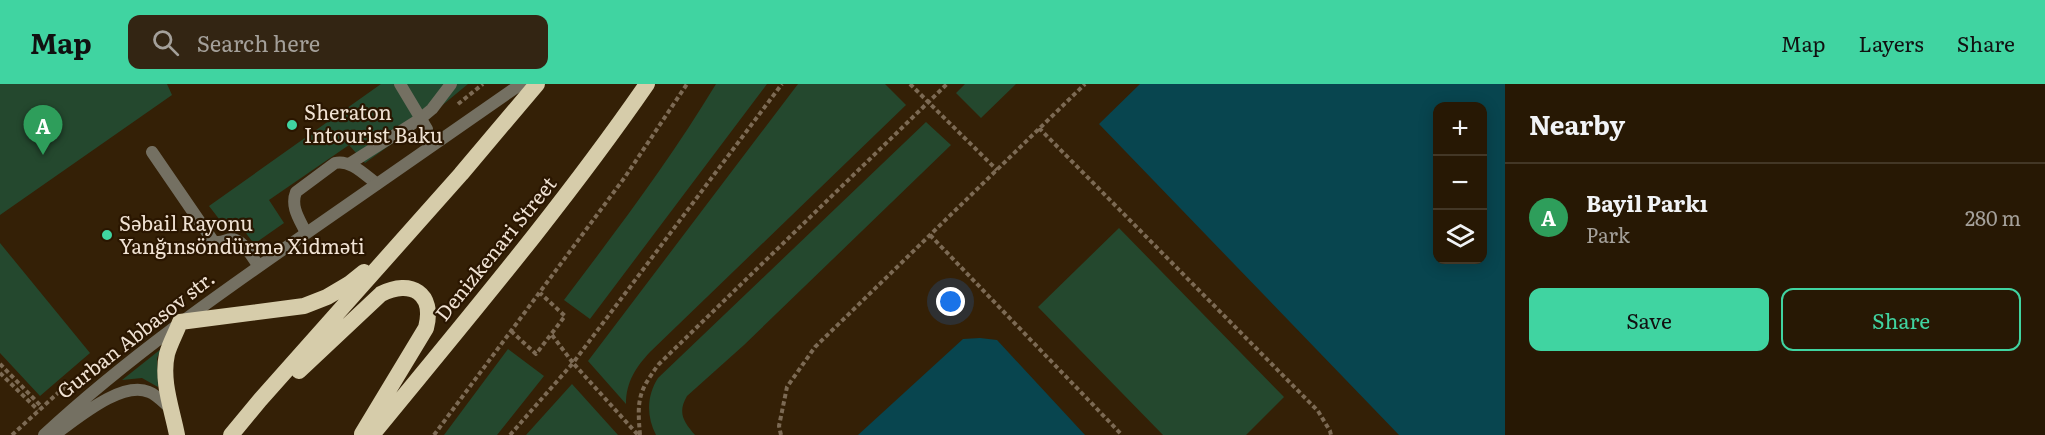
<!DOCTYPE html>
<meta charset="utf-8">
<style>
:root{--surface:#271804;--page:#332513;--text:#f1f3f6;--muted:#a4a09a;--line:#433726;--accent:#40d4a1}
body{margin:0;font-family:Literata,serif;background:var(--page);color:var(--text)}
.controls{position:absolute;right:18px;top:18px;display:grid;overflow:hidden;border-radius:12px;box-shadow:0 3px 15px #0003}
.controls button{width:54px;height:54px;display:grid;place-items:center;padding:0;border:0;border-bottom:2px solid var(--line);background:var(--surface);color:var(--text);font:30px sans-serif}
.you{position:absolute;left:951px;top:218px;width:21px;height:21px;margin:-15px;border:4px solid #fff;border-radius:50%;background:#1a73e8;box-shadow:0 0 0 9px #1a73e833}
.badge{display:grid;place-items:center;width:39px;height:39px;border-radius:50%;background:var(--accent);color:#fff;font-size:20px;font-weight:700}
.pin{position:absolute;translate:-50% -50px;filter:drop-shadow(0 2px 3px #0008)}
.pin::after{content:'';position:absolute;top:32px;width:21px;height:18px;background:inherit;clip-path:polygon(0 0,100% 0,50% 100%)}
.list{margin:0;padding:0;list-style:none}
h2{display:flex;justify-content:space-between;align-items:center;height:78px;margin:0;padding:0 24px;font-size:26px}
h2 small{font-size:20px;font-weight:400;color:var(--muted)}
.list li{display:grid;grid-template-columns:39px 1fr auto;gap:18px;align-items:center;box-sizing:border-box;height:108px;padding:0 24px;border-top:2px solid var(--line)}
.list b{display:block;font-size:22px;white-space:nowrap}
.list p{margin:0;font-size:20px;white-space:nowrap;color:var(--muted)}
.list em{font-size:20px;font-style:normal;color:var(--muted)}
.actions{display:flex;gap:12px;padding:18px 24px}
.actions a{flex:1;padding:14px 0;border:2px solid var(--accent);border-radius:12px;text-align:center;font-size:21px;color:var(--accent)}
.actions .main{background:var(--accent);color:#111}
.icon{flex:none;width:33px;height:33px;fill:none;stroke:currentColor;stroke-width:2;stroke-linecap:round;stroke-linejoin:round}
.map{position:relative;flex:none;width:1505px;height:351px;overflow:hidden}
header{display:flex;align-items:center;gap:36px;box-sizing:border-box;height:84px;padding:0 30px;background:var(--accent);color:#111}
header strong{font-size:28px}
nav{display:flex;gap:33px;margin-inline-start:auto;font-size:21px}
.search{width:420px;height:54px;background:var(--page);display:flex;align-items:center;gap:15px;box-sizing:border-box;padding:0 21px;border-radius:12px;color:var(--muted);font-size:22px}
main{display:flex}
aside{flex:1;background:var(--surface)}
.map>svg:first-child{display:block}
</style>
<header>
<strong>Map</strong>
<div class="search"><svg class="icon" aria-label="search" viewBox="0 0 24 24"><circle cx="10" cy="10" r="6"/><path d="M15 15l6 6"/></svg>Search here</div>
<nav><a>Map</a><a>Layers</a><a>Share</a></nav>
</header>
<main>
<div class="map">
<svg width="1505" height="351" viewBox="0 0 1505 351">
<rect width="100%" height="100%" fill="#342006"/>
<path fill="#24482e" d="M 0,0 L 167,0 L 172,11 L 0,131 Z
M 381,0 L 468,0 L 422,38 L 365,79 L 349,61 L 269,116 L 284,139 L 254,160 L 237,137 L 226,144 L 209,122 Z
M 716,0 L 767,0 L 590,235 L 564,216 C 617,146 670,76 716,0 Z
M 798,0 L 885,0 L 906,21 L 650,268 C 636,283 626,298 626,320 L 588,277 Z
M 965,0 L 1016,0 L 981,34 L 956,9 Z
M 926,38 L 951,61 L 744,261 L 687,312 C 677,329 684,338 695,351 L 656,351 C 646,332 647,311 658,294 Z
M 1119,144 L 1284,313 L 1246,351 L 1163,351 L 1038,223 Z
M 0,159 L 90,269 L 40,312 L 0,269 Z
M 161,265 L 157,274 L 158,303 L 142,294 L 122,296 Z
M 508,265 L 544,292 L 497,351 L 444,351 Z
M 572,300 L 618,351 L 526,351 Z"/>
<path fill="#08454f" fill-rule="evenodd" d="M 1140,0 L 1505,0 L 1505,351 L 1399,351 L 1099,40 ZM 1438,22 L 1482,22 L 1482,176 L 1438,176 Z
M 980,254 L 997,256 L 1085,351 L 858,351 L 963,255 Z"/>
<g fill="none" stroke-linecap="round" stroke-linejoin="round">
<path stroke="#7c6a54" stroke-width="4" stroke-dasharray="4.5 3" stroke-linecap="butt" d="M 910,0 L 997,86
M 458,20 L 483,0
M 1039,44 L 1318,327 L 1330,347 L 1331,351
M 930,151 L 1122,351
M 511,247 L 536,270 L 565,232 L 540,209
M 552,251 L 573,279 L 782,0
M 0,280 L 42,323
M 0,289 L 38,326
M 12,351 L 59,308 L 92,284
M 434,351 L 625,93 L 687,0
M 510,351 L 573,279 L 638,351
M 640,351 C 637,316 638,308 659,280 L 947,0
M 781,351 L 779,342 L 787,303 L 815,263 L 1085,0"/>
<path stroke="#747062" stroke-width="12" d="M 400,0 L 427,45
M 152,68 L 213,157 C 221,160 224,156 231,155 C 243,155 252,173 258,181
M 349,80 L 420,35 L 432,25 L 451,0
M 306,149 C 300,136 290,123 296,108 L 335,79 C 350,75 365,91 377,100"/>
<path stroke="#747062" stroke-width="12" d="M 44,351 C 127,274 219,210 311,146 C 381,97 451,49 521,0
M 54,351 C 76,336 121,296 149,308 C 157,311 164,319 171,325"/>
<path stroke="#d6ccaa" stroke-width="16" d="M 299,287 L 381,210 C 411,195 435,209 426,244 L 362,350
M 177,351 C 172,325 161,297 167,270 C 170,259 176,249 180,238 L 304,222 L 327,213 L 349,200 L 364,188
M 231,351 L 260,316 L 461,90 L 537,0
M 372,351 C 466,236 562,123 647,0"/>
</g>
<g fill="#40d4a1" stroke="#2a1600" stroke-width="2">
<circle cx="292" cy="41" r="6"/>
<circle cx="107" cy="151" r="6"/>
</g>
<g text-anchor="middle" stroke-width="4.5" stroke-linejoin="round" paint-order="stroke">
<g font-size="20" fill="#f0e2d3" stroke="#2a1600" text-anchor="start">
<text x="304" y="36">Sheraton<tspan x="304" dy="23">Intourist Baku</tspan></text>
<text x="119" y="147">Səbail Rayonu<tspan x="119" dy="23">Yanğınsöndürmə Xidməti</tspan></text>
</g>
<g font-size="20" fill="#f0e2d3" stroke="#2a1600">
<text transform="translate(496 165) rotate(-51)" y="7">Denizkenari Street</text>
<text transform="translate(136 251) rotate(-38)" y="7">Gurban Abbasov str.</text>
</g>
</g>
</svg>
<div class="controls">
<button>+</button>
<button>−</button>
<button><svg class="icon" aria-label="layers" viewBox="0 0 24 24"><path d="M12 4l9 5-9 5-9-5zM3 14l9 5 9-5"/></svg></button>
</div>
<div class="you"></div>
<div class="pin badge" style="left:43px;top:71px;background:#2e9e5b">A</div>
</div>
<aside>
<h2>Nearby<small></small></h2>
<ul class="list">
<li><span class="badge" style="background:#2e9e5b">A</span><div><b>Bayil Parkı</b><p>Park</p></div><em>280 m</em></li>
</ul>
<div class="actions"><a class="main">Save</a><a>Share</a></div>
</aside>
</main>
